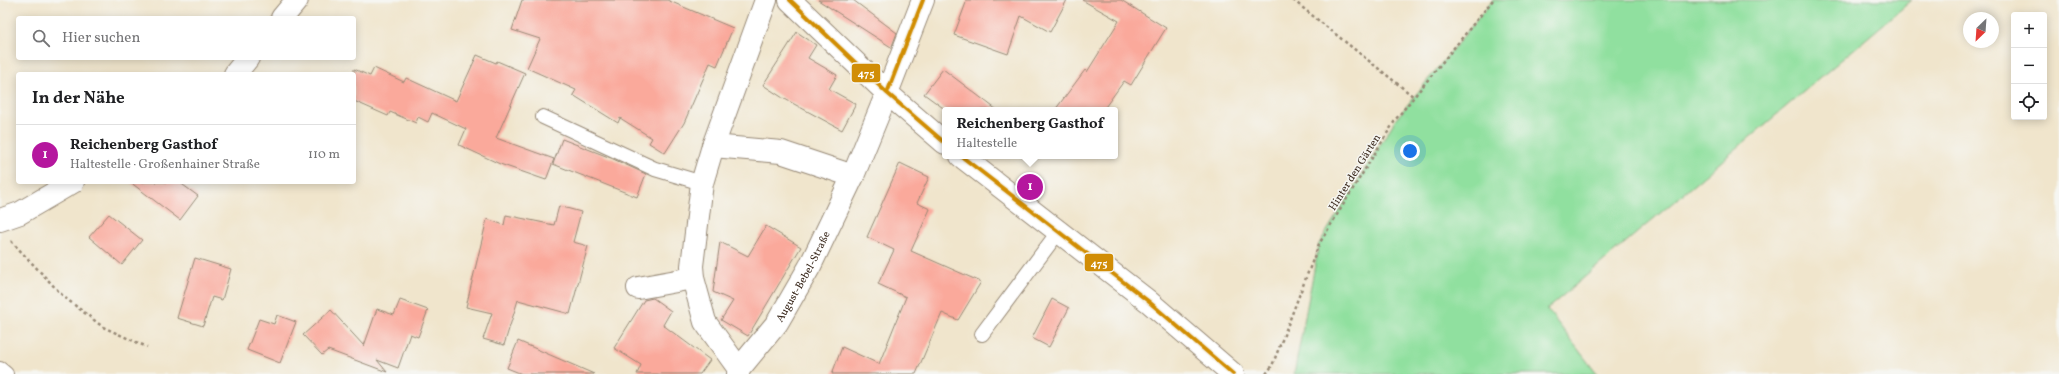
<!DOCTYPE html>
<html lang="de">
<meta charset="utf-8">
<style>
:root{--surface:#fff;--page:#f2f2f2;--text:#202124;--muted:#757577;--line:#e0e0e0;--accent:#b5179e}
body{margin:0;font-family:Vollkorn,serif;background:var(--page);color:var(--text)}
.controls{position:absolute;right:12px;top:12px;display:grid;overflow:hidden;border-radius:4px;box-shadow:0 2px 10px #0003}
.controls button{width:36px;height:36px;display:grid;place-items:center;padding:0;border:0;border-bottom:1px solid var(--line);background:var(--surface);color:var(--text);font:20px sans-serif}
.compass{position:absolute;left:1963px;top:12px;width:36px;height:36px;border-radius:50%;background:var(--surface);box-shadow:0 2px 10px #0003;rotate:205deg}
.you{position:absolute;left:1410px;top:151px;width:14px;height:14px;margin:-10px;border:3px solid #fff;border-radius:50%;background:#1a73e8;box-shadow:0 0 0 6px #1a73e833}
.badge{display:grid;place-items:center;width:26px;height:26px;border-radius:50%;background:var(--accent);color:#fff;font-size:13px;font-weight:700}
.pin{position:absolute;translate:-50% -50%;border:2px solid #fff;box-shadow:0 1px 4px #0006}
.popup{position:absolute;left:942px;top:107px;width:176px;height:52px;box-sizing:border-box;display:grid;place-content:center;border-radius:4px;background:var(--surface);filter:drop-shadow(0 1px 3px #0005);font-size:13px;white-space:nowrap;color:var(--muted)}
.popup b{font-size:15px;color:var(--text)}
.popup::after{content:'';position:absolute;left:50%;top:100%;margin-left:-8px;border:8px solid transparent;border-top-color:var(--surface)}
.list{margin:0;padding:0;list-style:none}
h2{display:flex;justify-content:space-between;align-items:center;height:52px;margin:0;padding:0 16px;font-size:17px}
h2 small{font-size:13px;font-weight:400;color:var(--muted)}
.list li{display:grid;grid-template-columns:26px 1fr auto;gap:12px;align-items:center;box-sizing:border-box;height:60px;padding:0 16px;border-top:1px solid var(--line)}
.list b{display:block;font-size:15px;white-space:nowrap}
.list p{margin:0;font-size:13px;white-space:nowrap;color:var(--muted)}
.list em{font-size:13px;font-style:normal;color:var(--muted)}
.icon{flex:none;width:22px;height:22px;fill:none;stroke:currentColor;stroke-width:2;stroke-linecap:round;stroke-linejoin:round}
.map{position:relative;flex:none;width:2059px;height:374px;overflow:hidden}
.search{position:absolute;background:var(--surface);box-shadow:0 2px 10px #0003;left:16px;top:16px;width:340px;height:44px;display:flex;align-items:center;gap:10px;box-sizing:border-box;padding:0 14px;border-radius:4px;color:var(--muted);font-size:15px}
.panel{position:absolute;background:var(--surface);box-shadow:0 2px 10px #0003;left:16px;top:72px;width:340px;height:112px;border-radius:4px}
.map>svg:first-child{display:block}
</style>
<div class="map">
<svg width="2059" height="374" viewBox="0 0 2059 374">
<rect width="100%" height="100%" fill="#f6f6f2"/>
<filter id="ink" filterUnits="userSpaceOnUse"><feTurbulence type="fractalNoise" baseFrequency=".025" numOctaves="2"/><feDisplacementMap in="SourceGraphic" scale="8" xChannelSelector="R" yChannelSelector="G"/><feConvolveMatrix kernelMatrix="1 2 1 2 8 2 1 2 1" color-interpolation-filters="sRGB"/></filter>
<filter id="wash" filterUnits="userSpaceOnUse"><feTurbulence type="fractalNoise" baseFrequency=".012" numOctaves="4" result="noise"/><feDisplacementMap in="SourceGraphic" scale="16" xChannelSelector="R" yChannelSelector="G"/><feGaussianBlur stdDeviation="0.9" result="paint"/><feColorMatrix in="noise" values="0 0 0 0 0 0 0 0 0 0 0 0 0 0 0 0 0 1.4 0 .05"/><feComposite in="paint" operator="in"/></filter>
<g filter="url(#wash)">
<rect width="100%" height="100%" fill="#f0e5cc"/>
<path fill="#90e09f" stroke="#66855e" d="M 1493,0 L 1912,0 L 1547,309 L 1597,374 L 1294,374 L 1319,244 L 1396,119 Z"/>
<g id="blocks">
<path fill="#faa99b" d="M 522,0 L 667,0 L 733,28 L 717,66 L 710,63 L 684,123 L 665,153 L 649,143 L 652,138 L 620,118 L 618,123 L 573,95 L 576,90 L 527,68 L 540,39 L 512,30 Z
M 818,0 L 853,0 L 897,33 L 892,46 L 891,47 Z
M 967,0 L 1067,0 L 1050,32 L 1021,16 L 1008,54 L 954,35 Z
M 1082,0 L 1121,0 L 1166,28 L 1131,85 L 1124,81 L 1103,110 L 1055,110 L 1085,70 L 1087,72 L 1119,21 Z
M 797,32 L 816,45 L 808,58 L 837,75 L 829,89 L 856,104 L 842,130 L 783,98 L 763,85 Z
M 477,55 L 496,63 L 497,61 L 525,73 L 496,138 L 554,159 L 546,180 L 500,164 L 459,145 L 466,129 L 432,113 L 428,122 L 418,117 L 416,123 L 390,112 L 388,116 L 354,101 L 354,69 L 370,76 L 374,68 L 404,82 L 406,78 L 456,101 Z
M 943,69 L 997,110 L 946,110 L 924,94 Z
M 562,139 L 611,158 L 646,174 L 637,197 L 553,164 Z
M 900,163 L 929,177 L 917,203 L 930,209 L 911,251 L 981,282 L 958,320 L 942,313 L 916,374 L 832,374 L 842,347 L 879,364 L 906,297 L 878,284 L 894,250 L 867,237 Z
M 130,182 L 179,182 L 198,196 L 180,220 Z
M 559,206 L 581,212 L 573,242 L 588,246 L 570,314 L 518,300 L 504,345 L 483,339 L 492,313 L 466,307 L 487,219 L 504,225 L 506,215 L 554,225 Z
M 109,214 L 142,240 L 122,265 L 89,237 Z
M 766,226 L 801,247 L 748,336 L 721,320 L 733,301 L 713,292 L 720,242 L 748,256 Z
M 195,258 L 231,269 L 222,300 L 212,297 L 203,326 L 177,318 Z
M 653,298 L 671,311 L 663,325 L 710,360 L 700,374 L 637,374 L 641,365 L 614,348 L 644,300 Z
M 1052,299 L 1069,308 L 1049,347 L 1032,338 Z
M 400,300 L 428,310 L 418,337 L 410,334 L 398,368 L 377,360 L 387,372 L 328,350 L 322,355 L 303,335 L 331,310 L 364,346 L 377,309 L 394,315 Z
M 277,315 L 296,322 L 280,363 L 247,350 L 259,319 L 274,324 Z
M 518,341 L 594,374 L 522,374 L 507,368 Z"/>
</g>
</g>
<g filter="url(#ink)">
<use href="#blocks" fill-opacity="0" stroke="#968875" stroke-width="1"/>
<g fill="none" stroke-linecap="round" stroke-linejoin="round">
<defs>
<path id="service" d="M 543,117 L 655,169 L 702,183
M 982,334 L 1059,231
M 0,369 L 6,374"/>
<g id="minor">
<path d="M 282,18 L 297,0"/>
<path d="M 235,74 L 248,58"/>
<path d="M 713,146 L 781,152 L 853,176"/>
<path d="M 0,220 L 20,213 L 73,182"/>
<path d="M 638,288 L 693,278"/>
<path d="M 739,369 L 705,322 L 693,278 L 692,266 L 702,183 L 713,146 L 766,0"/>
<path id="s1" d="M 738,374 L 739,369 L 777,323 L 810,266 L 853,176 L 887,93 L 923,0"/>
</g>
<path id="tertiary" d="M 790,0 L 887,93 L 945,143
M 961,156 L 1148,301 L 1233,374"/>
</defs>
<use href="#service" stroke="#968875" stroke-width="16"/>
<use href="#minor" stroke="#968875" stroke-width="24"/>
<use href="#tertiary" stroke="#968875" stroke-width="24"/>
<path stroke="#968875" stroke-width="2.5" stroke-dasharray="3 3" stroke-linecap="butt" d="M 1293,0 L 1414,97
M 11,241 L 64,297 L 103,327 L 147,347
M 1266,374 L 1272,366 L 1319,244 L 1396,119 L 1493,0"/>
<use href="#service" stroke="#fff" stroke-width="14"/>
<use href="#minor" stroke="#fff" stroke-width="22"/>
<use href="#tertiary" stroke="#fff" stroke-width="22"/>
<defs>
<path id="bus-1" d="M 790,0 L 887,93 L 945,143
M 887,93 L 923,0
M 961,156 L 1148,301 L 1233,374"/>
</defs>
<use href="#bus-1" stroke="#f6f6f2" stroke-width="7"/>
<use href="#bus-1" stroke="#d18d06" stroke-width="4"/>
</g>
</g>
<g text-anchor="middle" stroke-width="3" stroke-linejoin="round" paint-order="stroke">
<g font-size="11" fill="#3b2a1e" stroke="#f6f6f2">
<text transform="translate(1354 172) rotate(-58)" y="4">Hinter den Gärten</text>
<text dy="4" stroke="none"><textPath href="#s1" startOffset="118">August-Bebel-Straße</textPath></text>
</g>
</g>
<g stroke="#f6f6f2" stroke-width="1.5">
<rect x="851" y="63" width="30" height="20" rx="4" fill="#d18d06"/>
<rect x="1084" y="253" width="30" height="19" rx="4" fill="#d18d06"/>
</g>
<g font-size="11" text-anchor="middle" font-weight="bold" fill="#fff">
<text x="866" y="77">475</text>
<text x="1099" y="267">475</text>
</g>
</svg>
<div class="controls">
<button>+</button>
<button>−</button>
<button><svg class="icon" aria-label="locate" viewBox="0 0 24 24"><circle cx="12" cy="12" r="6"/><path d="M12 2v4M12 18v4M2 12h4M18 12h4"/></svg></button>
</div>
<svg class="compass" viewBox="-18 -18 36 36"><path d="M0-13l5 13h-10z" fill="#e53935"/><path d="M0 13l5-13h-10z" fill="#757577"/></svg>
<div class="you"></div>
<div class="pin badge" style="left:1030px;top:187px">1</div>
<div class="popup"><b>Reichenberg Gasthof</b>Haltestelle</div>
<div class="search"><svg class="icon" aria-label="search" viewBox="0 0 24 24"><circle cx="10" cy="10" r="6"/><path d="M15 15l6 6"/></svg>Hier suchen</div>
<section class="panel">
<h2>In der Nähe<small></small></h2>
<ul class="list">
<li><span class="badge">1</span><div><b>Reichenberg Gasthof</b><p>Haltestelle · Großenhainer Straße</p></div><em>110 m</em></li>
</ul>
</section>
</div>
